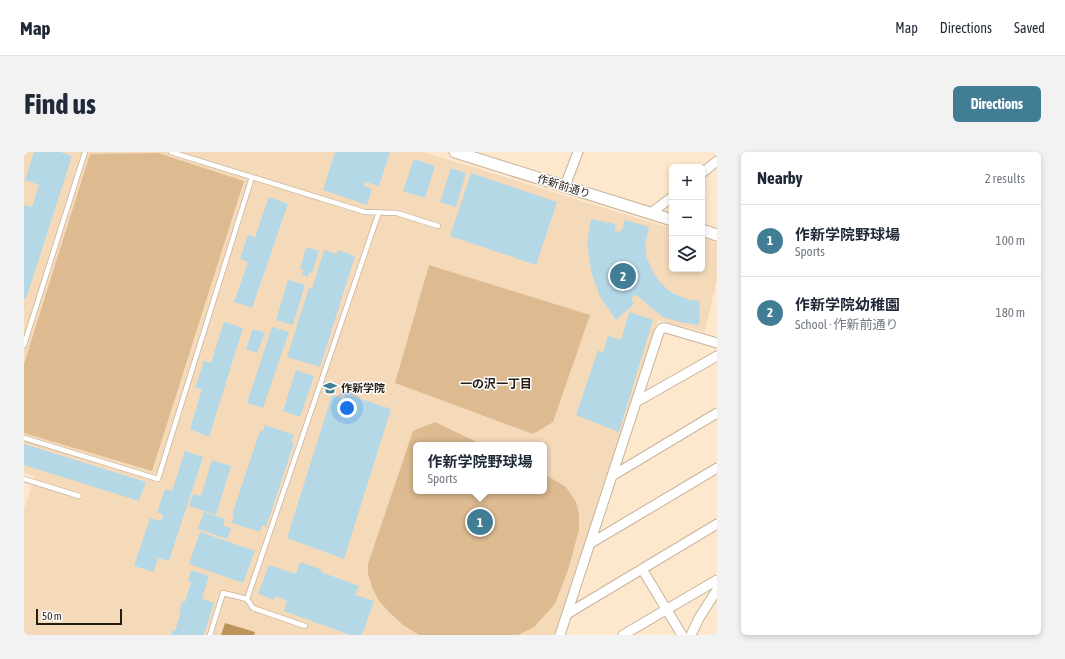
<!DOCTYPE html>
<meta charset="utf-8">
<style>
:root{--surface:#fff;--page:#f2f2f3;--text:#1f2937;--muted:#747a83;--line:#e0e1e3;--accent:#417d95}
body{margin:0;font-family:"Asap Condensed","Noto Sans JP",sans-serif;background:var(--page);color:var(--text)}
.controls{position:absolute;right:12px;top:12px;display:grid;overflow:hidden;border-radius:6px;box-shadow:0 2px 6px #0003}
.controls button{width:36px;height:36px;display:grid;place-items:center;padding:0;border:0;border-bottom:1px solid var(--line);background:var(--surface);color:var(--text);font:20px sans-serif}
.scale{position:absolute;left:12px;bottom:10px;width:86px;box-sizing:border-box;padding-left:4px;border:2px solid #241c13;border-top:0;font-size:11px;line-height:14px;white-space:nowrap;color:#241c13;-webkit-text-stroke:3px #fff;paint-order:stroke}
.you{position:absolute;left:323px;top:256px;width:14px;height:14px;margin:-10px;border:3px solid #fff;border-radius:50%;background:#1a73e8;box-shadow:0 0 0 6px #1a73e833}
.badge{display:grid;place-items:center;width:26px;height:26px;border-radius:50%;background:var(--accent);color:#fff;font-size:13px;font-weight:700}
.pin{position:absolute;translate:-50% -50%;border:2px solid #fff;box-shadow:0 1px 4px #0006}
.popup{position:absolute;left:389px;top:290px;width:134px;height:52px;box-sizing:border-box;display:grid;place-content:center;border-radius:6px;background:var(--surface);filter:drop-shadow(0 1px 3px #0005);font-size:13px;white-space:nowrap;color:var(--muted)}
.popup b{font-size:15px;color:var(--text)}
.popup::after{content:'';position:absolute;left:50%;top:100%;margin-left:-8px;border:8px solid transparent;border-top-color:var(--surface)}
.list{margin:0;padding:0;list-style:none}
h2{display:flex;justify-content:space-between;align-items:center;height:52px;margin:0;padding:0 16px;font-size:17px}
h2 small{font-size:13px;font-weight:400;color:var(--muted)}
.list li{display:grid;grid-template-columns:26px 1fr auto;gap:12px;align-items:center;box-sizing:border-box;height:72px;padding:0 16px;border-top:1px solid var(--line)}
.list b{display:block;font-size:15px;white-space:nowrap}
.list p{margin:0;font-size:13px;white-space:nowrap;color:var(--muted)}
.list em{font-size:13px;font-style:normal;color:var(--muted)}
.icon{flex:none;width:22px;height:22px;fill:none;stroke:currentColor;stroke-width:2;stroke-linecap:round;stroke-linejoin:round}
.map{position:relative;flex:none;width:693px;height:483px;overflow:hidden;border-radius:6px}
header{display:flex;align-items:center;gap:24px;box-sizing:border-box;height:56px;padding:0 20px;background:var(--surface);border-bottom:1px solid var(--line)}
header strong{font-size:19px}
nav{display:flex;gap:22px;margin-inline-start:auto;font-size:14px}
.intro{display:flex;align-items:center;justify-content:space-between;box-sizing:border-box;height:96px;padding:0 24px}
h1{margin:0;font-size:28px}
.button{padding:10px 18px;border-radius:6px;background:var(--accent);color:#fff;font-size:14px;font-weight:700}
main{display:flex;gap:24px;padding:0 24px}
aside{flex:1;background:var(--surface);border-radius:6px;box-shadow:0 2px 6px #0003}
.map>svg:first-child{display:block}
</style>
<header>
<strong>Map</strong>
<nav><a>Map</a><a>Directions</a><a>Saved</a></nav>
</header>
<div class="intro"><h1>Find us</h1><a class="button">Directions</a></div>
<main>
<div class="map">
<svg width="693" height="483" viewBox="0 0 693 483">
<rect width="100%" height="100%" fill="#fde7cd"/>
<path fill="#f5daba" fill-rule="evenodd" d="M 0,0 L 400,0 L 648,77 L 648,117 L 678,117 L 678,86 L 693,91 L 693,126 L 681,180 L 634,168 L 565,385 L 531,483 L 0,483 L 0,357 L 11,324 L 0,321 ZM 392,293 L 520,293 L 520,339 L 392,339 Z"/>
<path fill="#ddba90" d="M 134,1 L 220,29 L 128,319 L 0,281 L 0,212 L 66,2 Z
M 405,113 L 566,163 L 529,270 L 509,282 L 371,231 Z
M 411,270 L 459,293 L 392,293 L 392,339 L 520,339 L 520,322 L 542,335 L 552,350 L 555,362 L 555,378 L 544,418 L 531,452 L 510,475 L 494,483 L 395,483 L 379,473 L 365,460 L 355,449 L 348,435 L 344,422 L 344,412 L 389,279 Z"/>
<path fill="#be935b" d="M 201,471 L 231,480 L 230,483 L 197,483 Z"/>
<path fill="#b5d8e7" d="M 10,0 L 36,0 L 48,4 L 2,147 L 0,146 L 0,53 L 8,55 L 15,33 L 1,28 Z
M 311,0 L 366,0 L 355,34 L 342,30 L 340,34 L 348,37 L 343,53 L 299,38 Z
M 390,7 L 411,14 L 401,46 L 379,39 Z
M 427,16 L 442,21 L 432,55 L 416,50 Z
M 447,21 L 533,50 L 512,113 L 426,84 Z
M 245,45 L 264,52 L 228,156 L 210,150 L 224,110 L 216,107 L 224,83 L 231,85 Z
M 567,67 L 591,72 L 591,77 L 592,79 L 595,80 L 598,78 L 601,68 L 625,75 L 621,94 L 623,106 L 628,118 L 634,128 L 643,137 L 650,142 L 666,148 L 676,149 L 675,173 L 656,170 L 639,165 L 626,155 L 614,144 L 610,143 L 608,145 L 608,148 L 610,152 L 592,168 L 576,145 L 567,119 L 563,91 Z
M 282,95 L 295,99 L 288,121 L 285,120 L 284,125 L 278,123 L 279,118 L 276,117 Z
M 300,98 L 313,102 L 314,98 L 331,104 L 296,215 L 263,205 L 285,136 L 288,137 Z
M 264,128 L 281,133 L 269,173 L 252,168 Z
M 605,160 L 629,168 L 595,280 L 552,263 L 574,198 L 579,201 L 584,184 L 597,188 Z
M 200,170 L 219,176 L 185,285 L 166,277 L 178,237 L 171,236 L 180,209 L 187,211 Z
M 248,175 L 265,180 L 239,256 L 223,251 Z
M 229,177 L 241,181 L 233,201 L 222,197 Z
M 272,218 L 290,224 L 276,265 L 259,259 Z
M 322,242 L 367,257 L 320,407 L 263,386 L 308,243 L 320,247 Z
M 241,273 L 270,283 L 267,290 L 270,291 L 242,375 L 238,373 L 236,380 L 208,371 L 210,364 L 208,363 L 236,279 L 239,279 Z
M 0,292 L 122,330 L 115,349 L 0,313 Z
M 161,299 L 179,305 L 145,409 L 134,406 L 130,420 L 110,414 L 126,366 L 137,369 L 139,363 L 133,360 L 141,337 L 148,339 Z
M 188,308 L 207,314 L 192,363 L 165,354 L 169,342 L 177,344 Z
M 180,360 L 201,367 L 199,374 L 207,376 L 203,387 L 174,377 Z
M 176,380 L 231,399 L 219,431 L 165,412 Z
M 276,410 L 298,418 L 297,420 L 335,434 L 331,443 L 350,449 L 338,483 L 326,483 L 260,459 L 263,449 L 251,444 L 250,448 L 234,442 L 245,413 L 272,422 Z
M 167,418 L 185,424 L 178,447 L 190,451 L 180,483 L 147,483 L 149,478 L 151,479 L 157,460 L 155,460 L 158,449 L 161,450 L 167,430 L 164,429 Z"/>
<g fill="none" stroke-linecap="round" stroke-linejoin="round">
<defs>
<path id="service" d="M 147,0 L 341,60 L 373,61 L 414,74
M 0,193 L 61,0
M 0,286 L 134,327 L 228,25
M 0,327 L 55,344
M 223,447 L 229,456 L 281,474
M 186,483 L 199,441 L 223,447 L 355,60"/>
<path id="minor" d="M 678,21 L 693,9
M 541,34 L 554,0
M 627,61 L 648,45
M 612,250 L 693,204
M 588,324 L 693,261
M 567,391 L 693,316
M 618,417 L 658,483
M 543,462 L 693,372
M 536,483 L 635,180 L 638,176 L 642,176 L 693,191
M 599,483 L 693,428
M 667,483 L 675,466 L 693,438"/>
<path id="tertiary" d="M 431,0 L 648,68
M 678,78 L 693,83"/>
</defs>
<use href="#service" stroke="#c7b39a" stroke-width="6"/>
<use href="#minor" stroke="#c7b39a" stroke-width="11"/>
<use href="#tertiary" stroke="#c7b39a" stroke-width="13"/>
<use href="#service" stroke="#fff" stroke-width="4.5"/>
<use href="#minor" stroke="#fff" stroke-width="9"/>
<use href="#tertiary" stroke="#fff" stroke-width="11"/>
</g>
<defs>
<symbol id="school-bare" viewBox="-9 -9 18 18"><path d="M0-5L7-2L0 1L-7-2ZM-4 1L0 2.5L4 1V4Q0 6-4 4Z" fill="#417d95" stroke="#fff" stroke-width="2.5" paint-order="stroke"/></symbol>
</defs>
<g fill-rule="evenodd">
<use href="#school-bare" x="296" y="226" width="20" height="20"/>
</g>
<g text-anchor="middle" stroke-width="3" stroke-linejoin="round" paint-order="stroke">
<g font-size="11" fill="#241c13" stroke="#fff">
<text transform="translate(540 34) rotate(17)" y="4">作新前通り</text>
</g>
<g font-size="11" font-weight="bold" fill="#241c13" stroke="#fff" text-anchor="start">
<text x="317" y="240">作新学院</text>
</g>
<g font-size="12" font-weight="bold" fill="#241c13" stroke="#fff">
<text x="472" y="236">一の沢一丁目</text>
</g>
</g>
</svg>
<div class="controls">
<button>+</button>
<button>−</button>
<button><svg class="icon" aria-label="layers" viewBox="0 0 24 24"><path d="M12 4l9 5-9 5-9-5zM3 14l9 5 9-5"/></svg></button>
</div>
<div class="scale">50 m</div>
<div class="you"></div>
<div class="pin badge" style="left:456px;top:370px">1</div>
<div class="popup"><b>作新学院野球場</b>Sports</div>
<div class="pin badge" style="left:599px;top:124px">2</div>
</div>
<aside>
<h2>Nearby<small>2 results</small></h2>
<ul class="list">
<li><span class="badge">1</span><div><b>作新学院野球場</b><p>Sports</p></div><em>100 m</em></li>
<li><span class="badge">2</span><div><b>作新学院幼稚園</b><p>School · 作新前通り</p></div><em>180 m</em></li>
</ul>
</aside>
</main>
